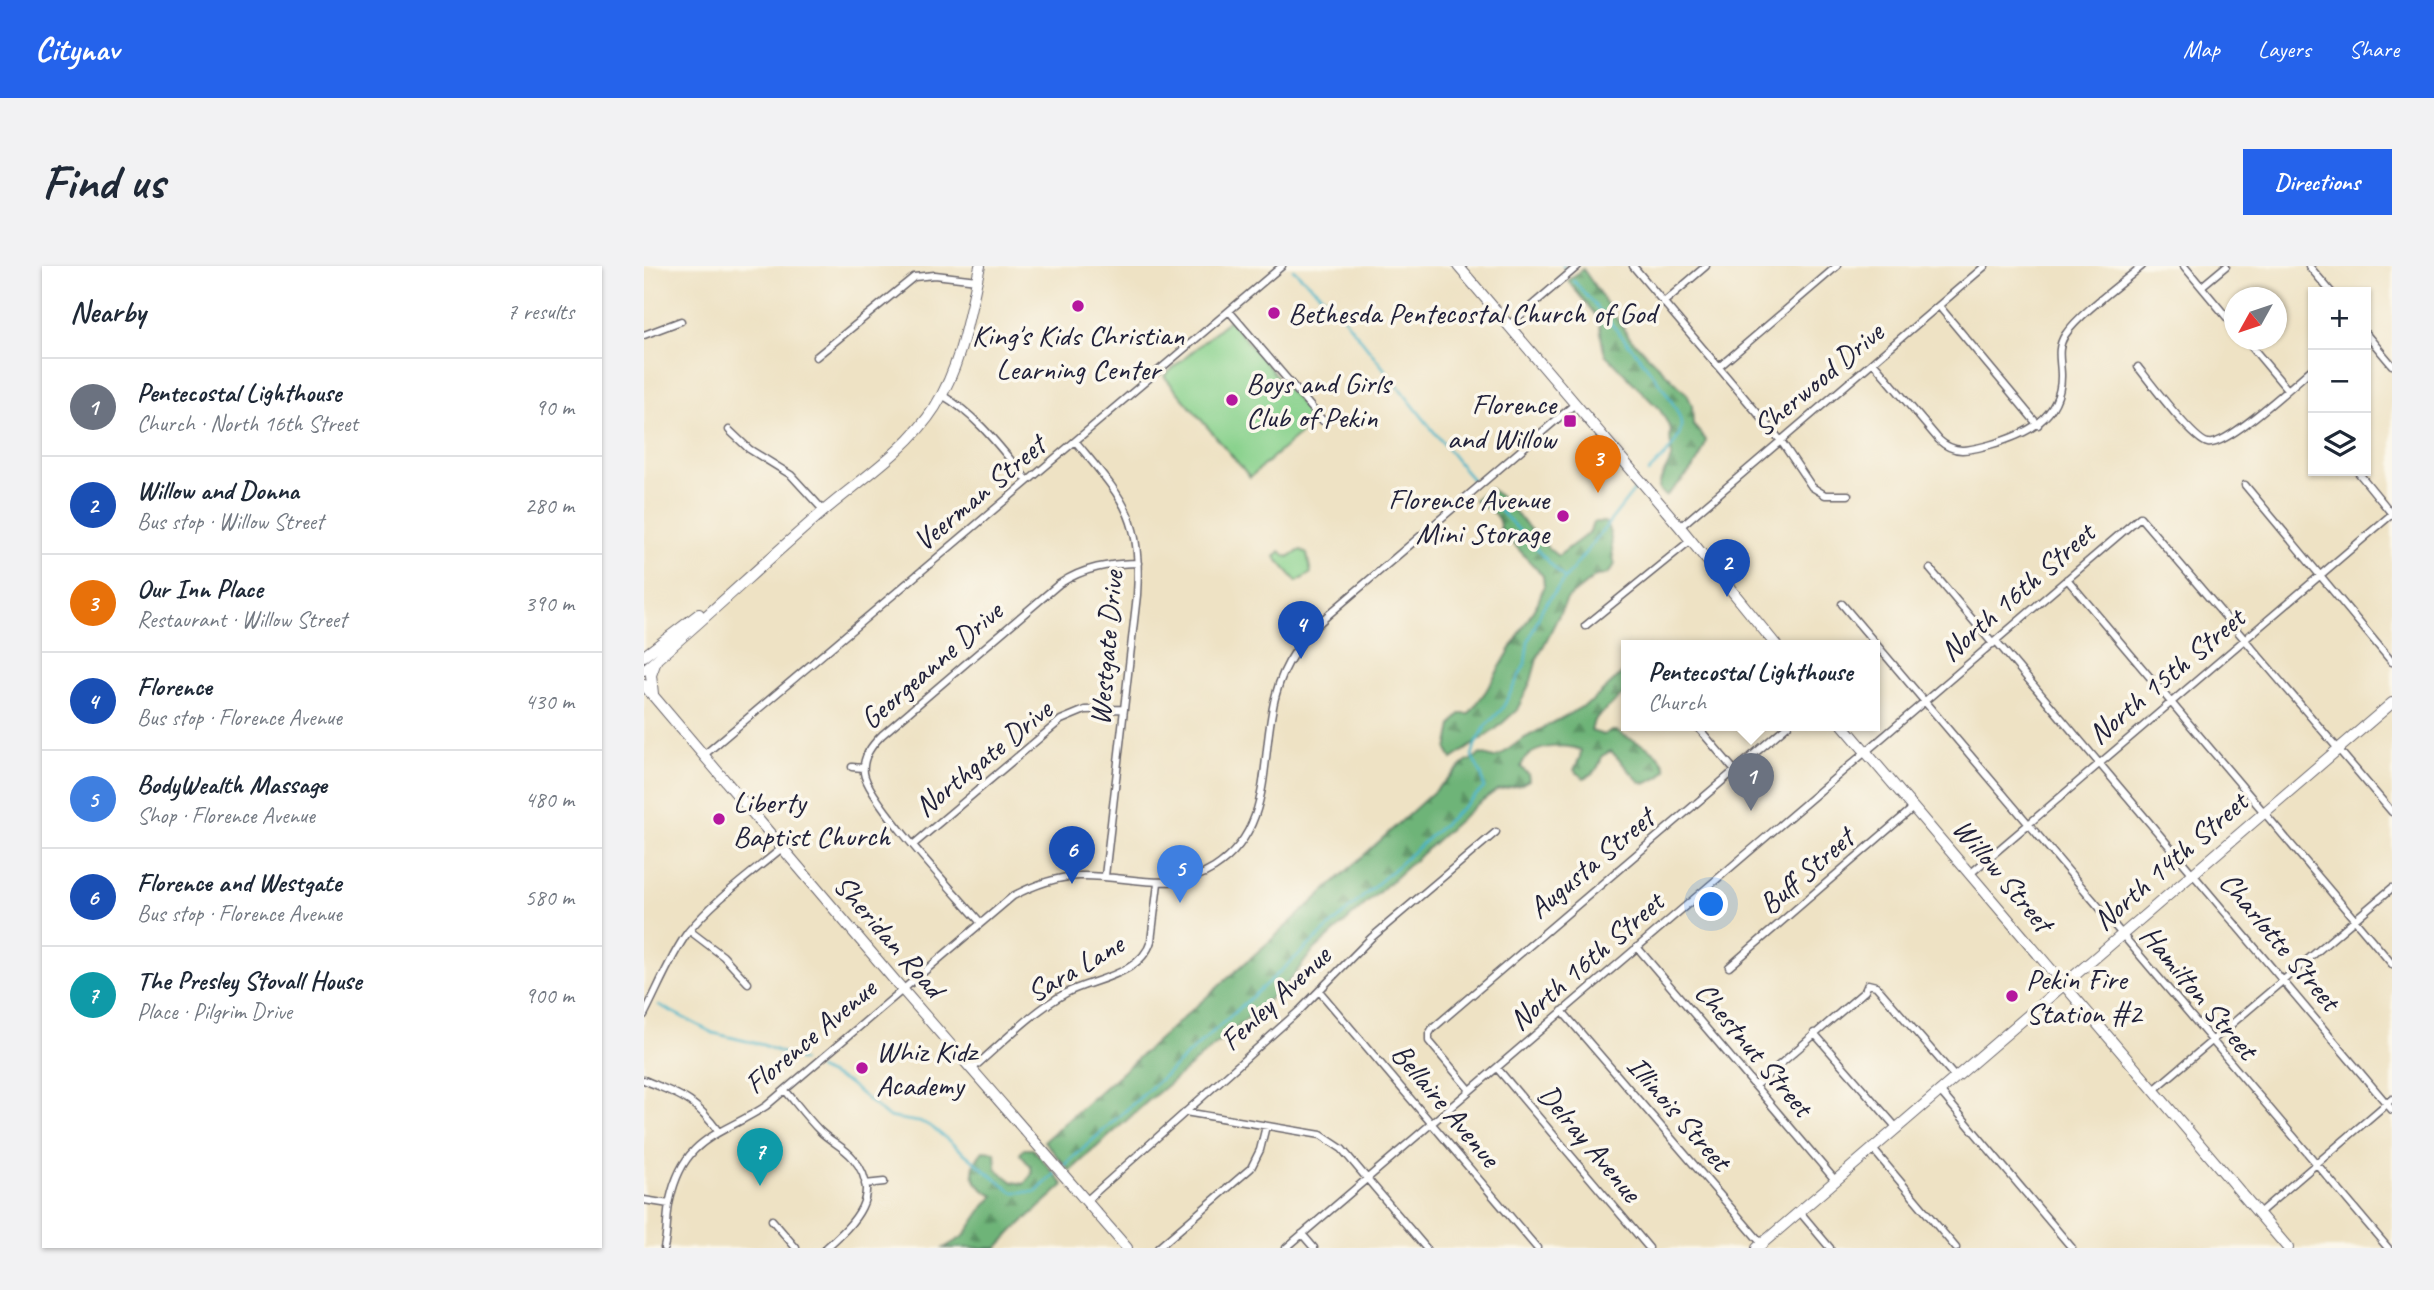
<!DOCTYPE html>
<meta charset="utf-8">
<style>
:root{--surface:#fff;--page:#f2f2f3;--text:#1f2937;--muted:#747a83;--line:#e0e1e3;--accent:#2563eb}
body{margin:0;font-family:Caveat,sans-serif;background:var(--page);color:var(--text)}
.controls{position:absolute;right:21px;top:21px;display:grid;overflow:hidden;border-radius:0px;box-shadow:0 2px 5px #0004}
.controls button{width:63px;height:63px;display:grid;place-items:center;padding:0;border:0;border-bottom:2px solid var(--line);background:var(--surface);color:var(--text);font:35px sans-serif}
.compass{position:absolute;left:1580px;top:21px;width:63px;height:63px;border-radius:50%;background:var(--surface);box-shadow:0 2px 5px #0004;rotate:230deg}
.you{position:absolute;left:1068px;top:639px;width:24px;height:24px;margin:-18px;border:5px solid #fff;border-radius:50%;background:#1a73e8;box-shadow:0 0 0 10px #1a73e833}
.badge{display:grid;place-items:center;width:46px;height:46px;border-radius:50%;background:var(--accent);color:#fff;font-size:23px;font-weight:700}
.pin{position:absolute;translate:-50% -58px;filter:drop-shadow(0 2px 4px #0008)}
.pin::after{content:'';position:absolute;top:37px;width:24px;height:21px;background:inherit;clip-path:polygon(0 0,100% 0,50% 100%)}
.popup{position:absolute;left:977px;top:374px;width:259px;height:91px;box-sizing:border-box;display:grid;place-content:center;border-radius:0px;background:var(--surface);filter:drop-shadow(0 2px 5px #0005);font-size:23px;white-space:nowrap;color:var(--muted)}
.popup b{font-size:26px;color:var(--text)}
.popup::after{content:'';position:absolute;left:50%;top:100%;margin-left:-14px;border:14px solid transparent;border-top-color:var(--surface)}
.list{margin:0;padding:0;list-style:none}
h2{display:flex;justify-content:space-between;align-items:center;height:91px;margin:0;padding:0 28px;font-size:30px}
h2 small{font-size:23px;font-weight:400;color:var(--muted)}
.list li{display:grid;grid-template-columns:46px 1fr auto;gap:21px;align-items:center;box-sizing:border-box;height:98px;padding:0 28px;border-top:2px solid var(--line)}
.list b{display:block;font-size:26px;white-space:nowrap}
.list p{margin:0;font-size:23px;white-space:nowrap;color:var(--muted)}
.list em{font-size:23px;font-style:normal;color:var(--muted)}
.icon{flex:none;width:38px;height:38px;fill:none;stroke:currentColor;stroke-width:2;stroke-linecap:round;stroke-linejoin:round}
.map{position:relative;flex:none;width:1748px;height:982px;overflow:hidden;border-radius:0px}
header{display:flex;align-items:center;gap:42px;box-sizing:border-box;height:98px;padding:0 35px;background:var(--accent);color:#fff}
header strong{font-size:33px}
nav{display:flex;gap:38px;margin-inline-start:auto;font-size:24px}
.intro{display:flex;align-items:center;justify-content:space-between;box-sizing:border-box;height:168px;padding:0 42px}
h1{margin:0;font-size:49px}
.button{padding:18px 32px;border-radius:0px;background:var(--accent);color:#fff;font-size:24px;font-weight:700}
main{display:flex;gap:42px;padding:0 42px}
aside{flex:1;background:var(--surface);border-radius:0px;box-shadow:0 2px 5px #0004}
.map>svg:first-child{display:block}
</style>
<header>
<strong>Citynav</strong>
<nav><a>Map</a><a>Layers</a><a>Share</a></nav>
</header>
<div class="intro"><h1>Find us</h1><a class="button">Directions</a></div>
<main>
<aside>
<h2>Nearby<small>7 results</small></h2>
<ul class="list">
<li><span class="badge" style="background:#6b7280">1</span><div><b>Pentecostal Lighthouse</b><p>Church · North 16th Street</p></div><em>90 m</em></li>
<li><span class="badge" style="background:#1a4fb4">2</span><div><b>Willow and Donna</b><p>Bus stop · Willow Street</p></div><em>280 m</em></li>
<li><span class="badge" style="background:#e8710a">3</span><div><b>Our Inn Place</b><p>Restaurant · Willow Street</p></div><em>390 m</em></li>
<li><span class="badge" style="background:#1a4fb4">4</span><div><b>Florence</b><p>Bus stop · Florence Avenue</p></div><em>430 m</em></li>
<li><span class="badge" style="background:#3f7fe0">5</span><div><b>BodyWealth Massage</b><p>Shop · Florence Avenue</p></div><em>480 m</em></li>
<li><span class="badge" style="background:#1a4fb4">6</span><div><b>Florence and Westgate</b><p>Bus stop · Florence Avenue</p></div><em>580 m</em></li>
<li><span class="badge" style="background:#0f9aa8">7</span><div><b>The Presley Stovall House</b><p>Place · Pilgrim Drive</p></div><em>900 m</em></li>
</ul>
</aside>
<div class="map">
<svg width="1748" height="982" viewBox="0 0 1748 982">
<defs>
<pattern id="forest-firs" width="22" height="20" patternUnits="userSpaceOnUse" patternTransform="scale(1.75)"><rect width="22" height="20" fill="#6eb478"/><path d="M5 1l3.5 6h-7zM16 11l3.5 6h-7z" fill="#5a9264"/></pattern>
</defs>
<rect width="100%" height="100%" fill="#fbf7ec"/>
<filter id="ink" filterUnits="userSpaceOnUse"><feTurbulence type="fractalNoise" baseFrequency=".0143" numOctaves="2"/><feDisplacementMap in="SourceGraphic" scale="14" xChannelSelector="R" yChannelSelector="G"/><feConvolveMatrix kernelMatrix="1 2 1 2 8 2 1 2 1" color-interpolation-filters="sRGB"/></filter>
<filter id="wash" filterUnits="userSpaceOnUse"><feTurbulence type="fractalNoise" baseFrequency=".00686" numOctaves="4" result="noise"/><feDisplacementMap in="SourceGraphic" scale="28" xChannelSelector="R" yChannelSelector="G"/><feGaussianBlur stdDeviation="1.57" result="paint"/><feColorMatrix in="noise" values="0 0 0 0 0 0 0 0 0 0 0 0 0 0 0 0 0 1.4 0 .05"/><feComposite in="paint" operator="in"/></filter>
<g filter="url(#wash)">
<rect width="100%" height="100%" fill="#eee2c4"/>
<path fill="#89d28d" stroke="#567a64" stroke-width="2" d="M 585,54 L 671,155 L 606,211 L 520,110 Z
M 657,284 L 663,288 L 667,307 L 653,316 L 631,291 L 636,285 L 644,291 Z"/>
<path fill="url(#forest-firs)" stroke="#486b5a" stroke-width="2" d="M 939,3 L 986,72 L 1043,128 L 1048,139 L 1049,159 L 1062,174 C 1058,197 1038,214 1022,230 L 1015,224 C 1014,213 1024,203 1027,192 C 1029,182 1024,173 1027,163 L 1016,144 L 961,88 C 956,75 958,62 954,52 L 924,15 Z
M 845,222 C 872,240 887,271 914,290 L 946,266 L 949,256 L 961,256 C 970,269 966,284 971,298 C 966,308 962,310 952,310 L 923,333 L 893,393 L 887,415 L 873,444 L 852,463 L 808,493 L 803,484 L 808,459 L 816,448 L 825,448 L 842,425 L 894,336 L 900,320 L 899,310 L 856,263 C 857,246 840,243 830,234 Z
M 983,403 L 983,425 L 950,454 L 947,465 L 960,469 L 966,465 L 973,465 C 989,477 1018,482 1022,504 L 1016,511 L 1001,518 L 995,515 L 967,485 L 958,490 C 955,502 951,507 940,512 L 930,504 L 936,491 L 937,484 C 920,477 883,479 877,501 L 884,508 L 885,514 L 876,519 L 853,524 L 831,540 L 668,686 L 646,714 L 610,747 L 504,835 L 426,905 L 400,875 L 627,674 L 821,497 L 837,488 L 850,492 L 857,489 L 877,474 L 947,436 Z
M 380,883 L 389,883 L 420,919 L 370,964 L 353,982 L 300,982 L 320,970 L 339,942 L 350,930 C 328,919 322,905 339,885 L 351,886 L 352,903 L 369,916 L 380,918 L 388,908 L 387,901 L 376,888 Z"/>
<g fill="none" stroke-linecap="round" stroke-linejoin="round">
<path stroke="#4ab4c8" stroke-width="2.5" d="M 919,0 L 920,1
M 649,3 L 692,42 L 829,215
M 930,15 C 951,40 1038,133 1037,159 C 1037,177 1015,195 1004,207
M 844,232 L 921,313
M 15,739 L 69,767 L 119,779 L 158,795
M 174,803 L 204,817 L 244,851 L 280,857 L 289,862 L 368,926 L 392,926 L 411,908
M 421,899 L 840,522 L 838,510 L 828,490 L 831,479 L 842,460 L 858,443 L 881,398 L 884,376 L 899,341 L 992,222"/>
</g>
</g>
<g filter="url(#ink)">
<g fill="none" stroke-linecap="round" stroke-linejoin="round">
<defs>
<path id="street" d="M 989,0 L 1137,175 L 1168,221 L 1181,229 L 1204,229
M 1540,0 L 1590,60
M 1665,0 L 1687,26
M 1558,20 L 1582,0
M 1020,36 L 1062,0
M 1295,40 L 1394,159
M 585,45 L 679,155
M 865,59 L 934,0
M 1722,68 L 1748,99
M 0,69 L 37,55
M 1602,74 L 1643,123
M 172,91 L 270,11 L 291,9 L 333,14
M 1229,96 L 1295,174 C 1311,189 1326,184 1345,179 C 1381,169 1417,153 1417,110 C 1417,95 1412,83 1421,69 C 1435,48 1478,17 1498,0
M 1075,101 L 1193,0
M 1494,101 C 1505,115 1550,175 1564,177 C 1583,181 1652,116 1669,102
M 298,129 C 335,151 357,183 384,215
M 85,164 L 105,183 L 147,209 L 180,245
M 432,176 C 479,233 498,250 493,329 L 461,610
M 1601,219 L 1748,396
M 1036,261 L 1341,0
M 1286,303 L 1349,378
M 1423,313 L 1748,698
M 1198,338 L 1744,982
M 941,360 L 1047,274
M 1352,375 L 1748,844
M 1052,459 L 1091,505
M 60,489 L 638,0
M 208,501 L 219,502
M 270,578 L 417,454 L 441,444 L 480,443
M 1326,608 L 1748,248 L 1713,205
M 336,656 C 314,630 223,533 220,507 C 218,491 228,479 238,469 L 415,318 C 441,301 464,298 494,297
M 46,665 L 79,690 L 104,717
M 993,681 L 1191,914
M 1085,701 L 1269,542
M 676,726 L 893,982
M 918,745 L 1118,978
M 0,749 C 14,722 26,691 44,666 C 70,634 107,608 138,582
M 1170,767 L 1252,861
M 853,802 L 1005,982
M 328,803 C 357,778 389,745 422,727 C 449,713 497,709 507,675 L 514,617
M 0,814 C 37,830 49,831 74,865
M 1112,819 L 1221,725 L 1224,718 L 1232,720 L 1311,811
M 141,824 C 152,837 163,852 176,865 C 186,875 200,881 209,892 C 240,929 210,957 182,982
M 826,824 L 785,775 L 785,768 L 788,763 L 1144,459
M 1295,824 L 1428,982
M 1510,824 L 1748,622
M 541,846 L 677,869 L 698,883 L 782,982
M 1228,882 L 1312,982
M 221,918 L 240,916
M 0,934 L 25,938
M 443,934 L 657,743 L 727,672 L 852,566
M 1155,945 L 1186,982
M 1615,947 L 1748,833
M 128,954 L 152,982
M 658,968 L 670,982
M 20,982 C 24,966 22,950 26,934 C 40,870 76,870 122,840 L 369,630 C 390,619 411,611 435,610 C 481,608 528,629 570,602 C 632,562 615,489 632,428 C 640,397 660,370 684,349 L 931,138
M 514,982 L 607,902 L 616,884 L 622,860
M 642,982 L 1496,251 L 1748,546"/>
<path id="secondary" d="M 814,0 L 1036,261 L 1132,379
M 0,390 L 55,348
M 0,404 C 60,354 116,300 175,249 C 214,215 263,185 291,141 C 318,98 325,48 336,0
M 0,419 L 258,723 L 483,982
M 9,428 L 7,409 L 12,395
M 1199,459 L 1644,982
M 1113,982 L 1748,437"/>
</defs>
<use href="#street" stroke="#69656b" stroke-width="9"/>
<use href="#secondary" stroke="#69656b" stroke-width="12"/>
<use href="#street" stroke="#fff" stroke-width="6"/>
<use href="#secondary" stroke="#fff" stroke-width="10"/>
</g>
</g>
<g fill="#b5179e" stroke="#fbf7ec" stroke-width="2.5">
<circle cx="434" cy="40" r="7"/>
<circle cx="630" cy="47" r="7"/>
<circle cx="588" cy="134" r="7"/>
<rect x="919" y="148" width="14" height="14" rx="3.5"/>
<circle cx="919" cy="250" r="7"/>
<circle cx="75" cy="553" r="7"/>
<circle cx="1368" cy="730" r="7"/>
<circle cx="218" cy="802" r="7"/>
</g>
<g text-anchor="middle" stroke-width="7" stroke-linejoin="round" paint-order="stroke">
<g font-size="30" fill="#22223b" stroke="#fbf7ec" text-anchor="start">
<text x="644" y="57">Bethesda Pentecostal Church of God</text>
<text x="434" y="79" text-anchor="middle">King's Kids Christian<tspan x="434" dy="34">Learning Center</tspan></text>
<text x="602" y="127">Boys and Girls<tspan x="602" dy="34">Club of Pekin</tspan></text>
<text x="912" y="148" text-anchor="end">Florence<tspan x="912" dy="34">and Willow</tspan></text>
<text x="905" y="243" text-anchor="end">Florence Avenue<tspan x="905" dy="34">Mini Storage</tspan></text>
<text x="89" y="546">Liberty<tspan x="89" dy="34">Baptist Church</tspan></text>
<text x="1382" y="723">Pekin Fire<tspan x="1382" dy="34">Station #2</tspan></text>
<text x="232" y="795">Whiz Kidz<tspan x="232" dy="34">Academy</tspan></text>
</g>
<g font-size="30" fill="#22223b" stroke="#fbf7ec">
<text transform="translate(1174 113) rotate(-40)" y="10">Sherwood Drive</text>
<text transform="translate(335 227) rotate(-40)" y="10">Veerman Street</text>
<text transform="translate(1373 326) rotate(-41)" y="10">North 16th Street</text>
<text transform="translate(462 382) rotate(-85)" y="10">Westgate Drive</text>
<text transform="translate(287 399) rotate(-41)" y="10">Georgeanne Drive</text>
<text transform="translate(1522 410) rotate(-40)" y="10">North 15th Street</text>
<text transform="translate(339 492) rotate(-39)" y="10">Northgate Drive</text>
<text transform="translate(1526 595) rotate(-41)" y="10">North 14th Street</text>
<text transform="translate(947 597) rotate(-40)" y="10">Augusta Street</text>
<text transform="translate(1162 605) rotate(-41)" y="10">Buff Street</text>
<text transform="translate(1359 609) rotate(50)" y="10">Willow Street</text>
<text transform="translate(245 670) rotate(49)" y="10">Sheridan Road</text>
<text transform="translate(1636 675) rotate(50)" y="10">Charlotte Street</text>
<text transform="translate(942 695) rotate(-41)" y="10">North 16th Street</text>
<text transform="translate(431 702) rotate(-30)" y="10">Sara Lane</text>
<text transform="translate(1555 726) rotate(50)" y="10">Hamilton Street</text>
<text transform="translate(631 732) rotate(-43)" y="10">Fenley Avenue</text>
<text transform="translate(166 770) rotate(-40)" y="10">Florence Avenue</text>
<text transform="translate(1110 783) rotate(50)" y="10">Chestnut Street</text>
<text transform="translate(802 839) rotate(50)" y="10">Bellaire Avenue</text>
<text transform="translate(1035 847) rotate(49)" y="10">Illinois Street</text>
<text transform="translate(946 877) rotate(50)" y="10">Delray Avenue</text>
</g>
</g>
</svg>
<div class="controls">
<button>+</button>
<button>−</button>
<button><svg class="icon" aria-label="layers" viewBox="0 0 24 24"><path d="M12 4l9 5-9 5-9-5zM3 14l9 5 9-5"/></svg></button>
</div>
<svg class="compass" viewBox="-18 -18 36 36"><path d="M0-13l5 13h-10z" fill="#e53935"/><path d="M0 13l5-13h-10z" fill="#747a83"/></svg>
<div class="you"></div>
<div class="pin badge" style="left:1107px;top:545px;background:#6b7280">1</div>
<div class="popup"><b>Pentecostal Lighthouse</b>Church</div>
<div class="pin badge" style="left:1083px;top:331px;background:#1a4fb4">2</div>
<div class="pin badge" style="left:954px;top:227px;background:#e8710a">3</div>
<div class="pin badge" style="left:657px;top:393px;background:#1a4fb4">4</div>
<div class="pin badge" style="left:536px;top:637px;background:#3f7fe0">5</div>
<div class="pin badge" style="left:428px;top:618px;background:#1a4fb4">6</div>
<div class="pin badge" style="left:116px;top:920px;background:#0f9aa8">7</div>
</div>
</main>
